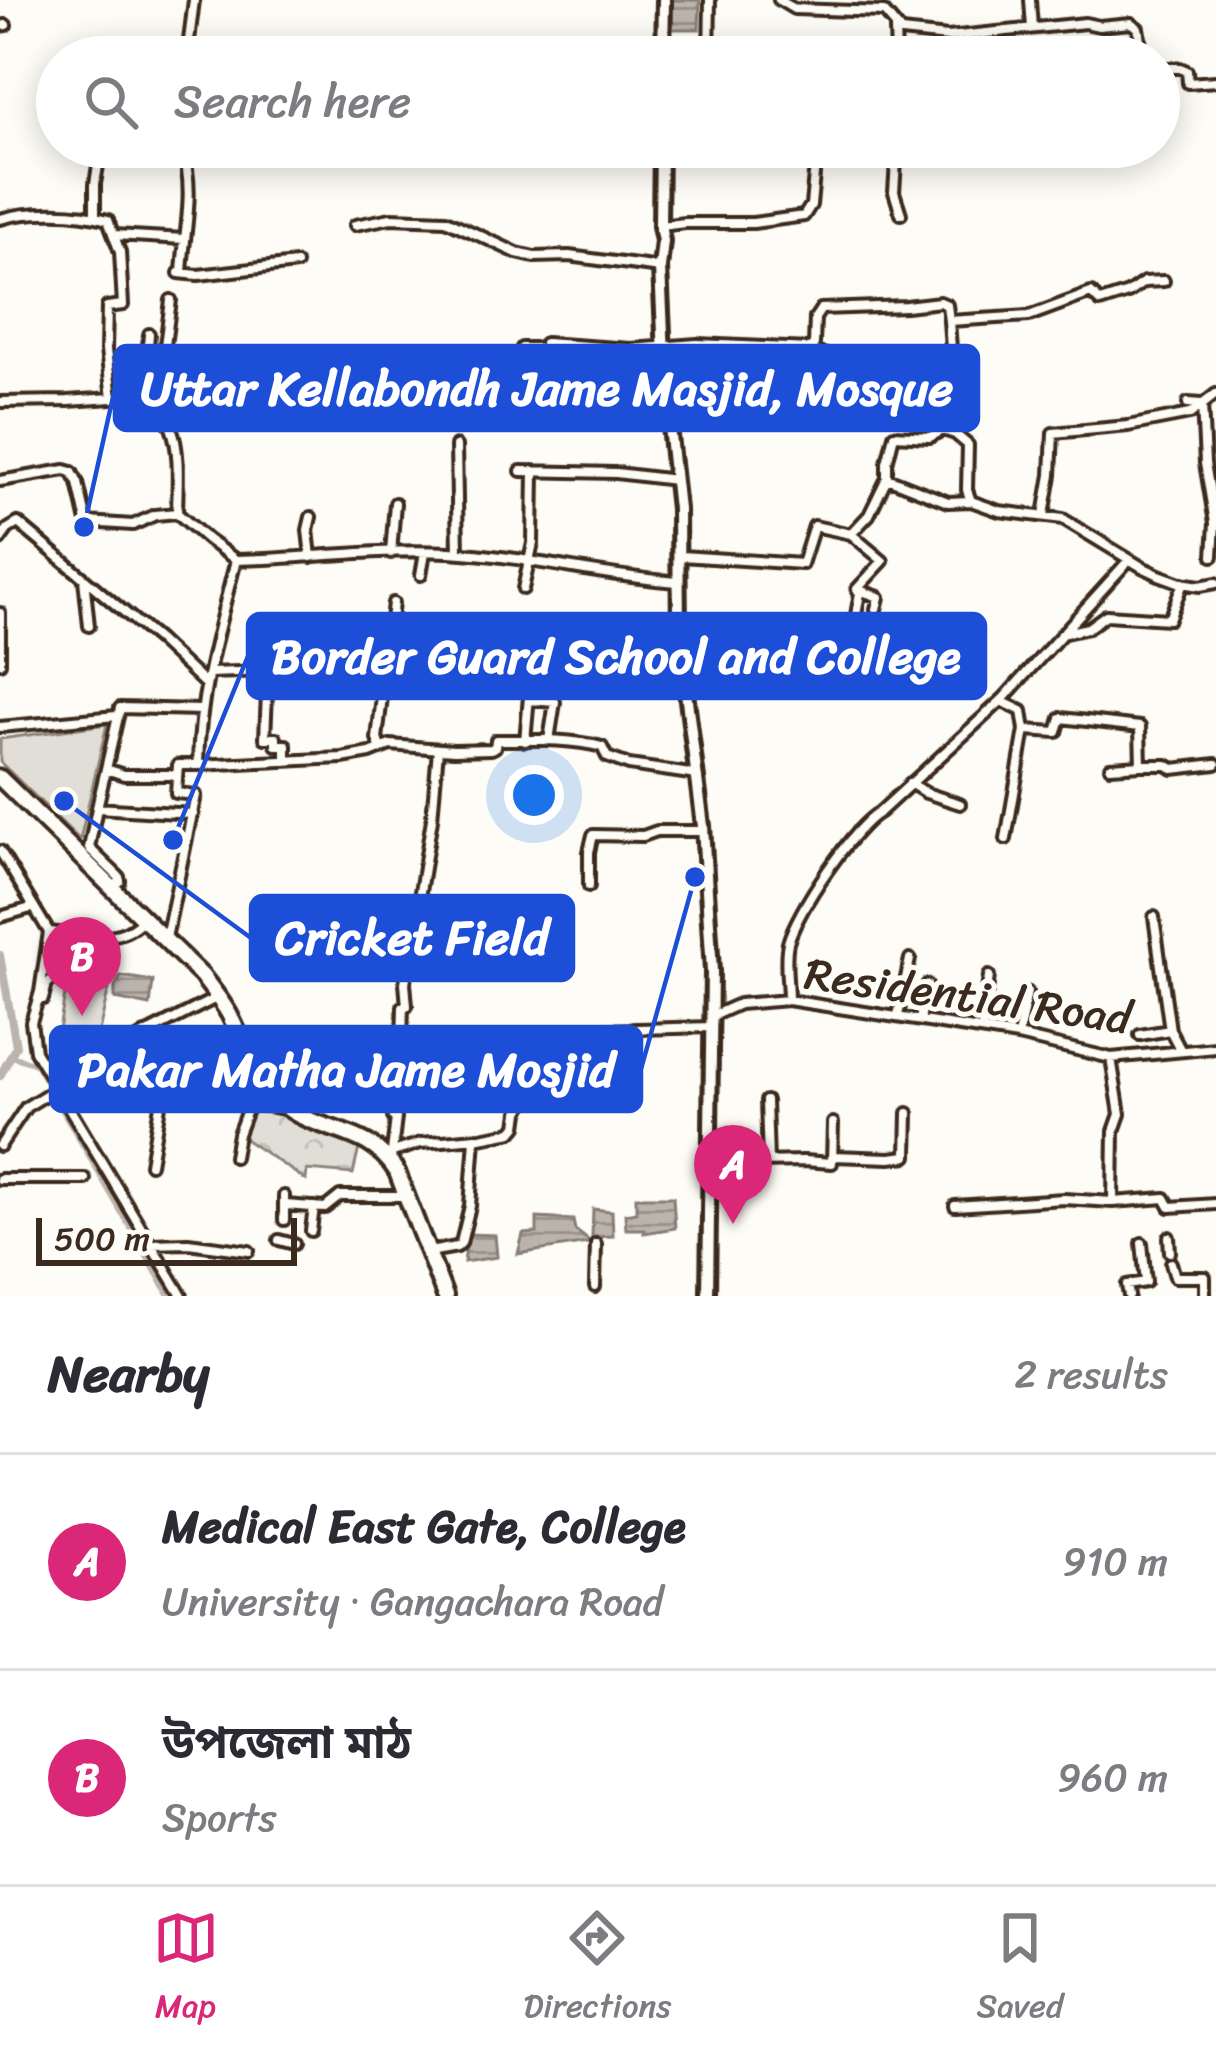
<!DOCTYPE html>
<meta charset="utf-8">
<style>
:root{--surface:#fff;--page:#f7f7f7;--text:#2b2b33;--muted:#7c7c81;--line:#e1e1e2;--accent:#db2777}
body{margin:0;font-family:Sriracha,"Noto Sans Bengali",sans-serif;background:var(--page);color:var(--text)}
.scale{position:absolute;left:36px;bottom:30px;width:261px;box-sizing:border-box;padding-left:12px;border:6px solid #3b2a1e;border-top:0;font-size:33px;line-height:42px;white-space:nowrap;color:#3b2a1e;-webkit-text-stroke:9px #fdfcf7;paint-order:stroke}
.you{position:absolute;left:534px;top:795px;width:42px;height:42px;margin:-30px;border:9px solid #fff;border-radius:50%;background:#1a73e8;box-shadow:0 0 0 18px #1a73e833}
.badge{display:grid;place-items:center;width:78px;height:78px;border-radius:50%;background:var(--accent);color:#fff;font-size:39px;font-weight:700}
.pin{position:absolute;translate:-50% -99px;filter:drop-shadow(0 3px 6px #0008)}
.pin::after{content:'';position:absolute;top:63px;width:42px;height:36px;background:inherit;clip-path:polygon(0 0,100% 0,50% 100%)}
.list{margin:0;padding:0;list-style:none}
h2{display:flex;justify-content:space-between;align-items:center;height:156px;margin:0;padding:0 48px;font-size:51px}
h2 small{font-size:39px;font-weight:400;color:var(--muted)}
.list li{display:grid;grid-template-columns:78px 1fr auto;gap:36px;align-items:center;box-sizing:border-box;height:216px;padding:0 48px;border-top:3px solid var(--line)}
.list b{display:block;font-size:45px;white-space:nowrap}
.list p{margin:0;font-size:39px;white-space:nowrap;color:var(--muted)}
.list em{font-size:39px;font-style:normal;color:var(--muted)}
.icon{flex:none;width:66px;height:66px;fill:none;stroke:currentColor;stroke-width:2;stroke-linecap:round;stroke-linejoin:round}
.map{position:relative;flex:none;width:1216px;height:1296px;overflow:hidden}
.search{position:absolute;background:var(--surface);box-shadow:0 6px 30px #0003;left:36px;right:36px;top:36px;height:132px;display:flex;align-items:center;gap:30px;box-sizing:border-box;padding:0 42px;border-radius:66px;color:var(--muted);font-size:45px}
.sheet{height:588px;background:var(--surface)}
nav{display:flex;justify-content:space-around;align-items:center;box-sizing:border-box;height:168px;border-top:3px solid var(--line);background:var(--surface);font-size:33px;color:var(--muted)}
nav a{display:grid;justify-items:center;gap:6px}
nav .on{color:var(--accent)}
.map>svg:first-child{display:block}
</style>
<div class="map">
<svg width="1216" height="1296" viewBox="0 0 1216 1296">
<defs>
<pattern id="park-crowns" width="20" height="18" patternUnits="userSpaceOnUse" patternTransform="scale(3)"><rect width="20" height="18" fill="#e1ded7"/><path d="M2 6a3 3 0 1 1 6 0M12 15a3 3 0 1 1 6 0" fill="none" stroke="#c2bfb8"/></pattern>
<pattern id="water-rules" width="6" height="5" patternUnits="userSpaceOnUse" patternTransform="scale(3)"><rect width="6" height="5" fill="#bbb4ad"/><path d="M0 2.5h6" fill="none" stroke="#99938c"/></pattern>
</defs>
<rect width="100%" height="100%" fill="#fdfcf7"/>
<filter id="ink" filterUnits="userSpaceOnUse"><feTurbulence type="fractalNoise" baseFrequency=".00833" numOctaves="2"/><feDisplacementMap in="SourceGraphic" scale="24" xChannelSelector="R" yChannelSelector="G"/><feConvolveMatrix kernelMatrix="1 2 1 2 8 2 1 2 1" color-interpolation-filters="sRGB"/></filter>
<g filter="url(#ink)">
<path fill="url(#park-crowns)" stroke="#8e847a" stroke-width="3" d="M 254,1106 L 285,1115 L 359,1148 L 353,1174 L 307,1170 L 306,1180 L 243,1138 Z"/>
<path fill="#e1ded7" stroke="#8e847a" stroke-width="3" d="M 107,724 L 80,840 L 0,762 L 0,739 Z
M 90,973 L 111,979 L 96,1044 L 70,1047 L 70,1038 L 58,1036 L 66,988 L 80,976 L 85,979 Z"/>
<path fill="url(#water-rules)" stroke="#887d74" stroke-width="3" d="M 667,0 L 700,0 L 699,29 L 668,29 Z
M 121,976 L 153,981 L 150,1006 L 115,999 L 115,987 Z
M 636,1197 L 673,1197 L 675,1228 L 644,1233 L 644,1229 L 626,1229 L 625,1214 L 636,1212 Z
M 593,1209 L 612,1211 L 613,1236 L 592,1237 Z
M 537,1218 L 573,1220 L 575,1230 L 588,1240 L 588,1243 L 518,1254 L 523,1234 L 537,1233 Z
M 468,1234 L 495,1235 L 497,1257 L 464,1262 Z"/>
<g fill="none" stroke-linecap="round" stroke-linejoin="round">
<path stroke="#bbb4ad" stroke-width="6" d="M 11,1056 L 36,1064 L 170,1296"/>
<path stroke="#bbb4ad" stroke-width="8" d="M 0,955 L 16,1046 L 0,1076"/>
<defs>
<path id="minor" d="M 779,0 L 794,9 L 884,12 L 901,32 L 948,37 L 1085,23 L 1099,26 L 1131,23 L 1138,28 L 1143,57
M 1030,0 L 1032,28
M 0,26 L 6,25
M 895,29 L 896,57
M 187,57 L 194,0
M 709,57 L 710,0
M 1159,68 L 1180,68 L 1187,71 L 1188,83 L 1216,81
M 177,147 L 182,149 C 196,190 184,231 182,273
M 897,147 L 894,192 L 901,214
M 95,216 L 95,184 L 101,147
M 0,219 C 30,210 78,211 108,220 L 120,252 L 123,305 L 107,307 L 106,350 L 112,398 L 68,401 L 0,402
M 355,225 L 391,218 L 446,220 L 517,253 L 534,257 L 569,256 L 660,268
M 660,226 L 685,223 L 753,223 L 804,216 L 811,205 L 816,154 L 827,154
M 115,235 L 184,239
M 179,273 L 198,275 L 296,264
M 949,321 L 954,390
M 149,334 L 146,373 L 149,400 L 220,403
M 545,343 L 631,349 L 697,344 L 809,349 L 814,344 L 815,318 L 821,309 L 906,306 L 940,302 L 947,305 L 949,321 L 1029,316 L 1091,293 L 1100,302 L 1128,293 L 1144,282 L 1164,281
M 522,348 L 537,348
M 809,349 L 912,385 L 929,403
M 112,398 C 187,392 178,459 177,513
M 161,400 L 161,376 L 171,300
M 1188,403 L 1202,404 L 1205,463 L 1215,523 L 1213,556
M 456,446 L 458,552
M 521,471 L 616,473 L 675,480
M 887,478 L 887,463 L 894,435 L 930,437 L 943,430 L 955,434 L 968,445 L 967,490 L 971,501
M 0,481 L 65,470 L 72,472 L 78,483 L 87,522 L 133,525 L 155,515 L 177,513 L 208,540 L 236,560 C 219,627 199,695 198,765 L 178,765 L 176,793 L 196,795 L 166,938
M 1044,515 L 1051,475 L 1053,433 L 1128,426 L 1190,414 L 1216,394
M 851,534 L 883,561 L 857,589 L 860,593 L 849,654 L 903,672
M 0,540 L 8,529 L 18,523 L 158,640 L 206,685
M 391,553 L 395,503
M 681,556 L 802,564 L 814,526 L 851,534 L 869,515 L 887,478 L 948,502 L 971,501 L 999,511 L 1063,519 L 1142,567 L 1159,575 L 1181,583 L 1200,586 L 1216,583
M 311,557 L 308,530 L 311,517
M 236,560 C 307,559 378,548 449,552 C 527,556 602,577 679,582
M 421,575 L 425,552
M 84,579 L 89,626
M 523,589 L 533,543 L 534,471
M 859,590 L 879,597 L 876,609
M 0,613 L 0,663
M 1065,633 L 1088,628 L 1106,615 L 1169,619 L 1183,583
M 209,673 L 268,671 L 265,738 L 276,738 L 276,745 L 286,745 L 286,761
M 529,700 L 555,702 L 549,740
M 1001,701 L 1022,711 L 1025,730 L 1006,839
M 0,727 L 116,716
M 1025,730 L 1057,732 L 1061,718 L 1140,727 L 1141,765 L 1110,767
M 525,741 L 531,674 L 535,661
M 381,749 L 377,739 L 393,603
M 198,765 L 342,758 L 370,753 L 390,745 L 454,750 L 491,749 L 495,747 L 496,740 C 531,740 568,738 602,747 L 607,757 L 629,765 L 697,775
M 1141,765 L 1167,765 L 1173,769 L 1216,764
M 106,769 L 124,775 L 177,775
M 910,783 L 926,793 L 960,804
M 97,808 L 120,708 L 202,710
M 0,851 L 49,932 C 81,935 119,946 143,919
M 589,886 L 589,852 L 593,835 L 643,836 L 657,831 L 703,831
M 114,887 L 120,881 L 119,877 L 89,848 L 97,808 L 193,814
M 0,917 L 34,907
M 1154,917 L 1170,1030 L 1181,1051
M 49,932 L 40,992 L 31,1022 L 35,1051 L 182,1296
M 40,999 L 43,999 L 47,984 L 91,944 L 94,936
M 788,1000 C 788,982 784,960 788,943 C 796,912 853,827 880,812 L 1003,699 L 1129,560
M 712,1016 L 739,1004 L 788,1000 L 1018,1036 L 1111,1058 L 1216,1048
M 898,1016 L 910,959
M 920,1020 L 927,985
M 982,1030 L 989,976
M 1140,1035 L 1170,1030
M 1018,1036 L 1027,992
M 1111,1058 L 1120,1114 L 1114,1131 L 1113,1202
M 162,1088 L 285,1109
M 766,1101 L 768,1162
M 0,1146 L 26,1107 L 145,1034 L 218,997
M 393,1152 L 421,1143 L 476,1138
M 834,1156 L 890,1158 L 907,1156 L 908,1113
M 234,1157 L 238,1134 L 250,1102
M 391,1160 L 396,1118 L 393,1117 L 391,1091 L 399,1054 L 394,1051 L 395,1043 L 402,1043 L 403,1007 L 407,1006 L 405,983 L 432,819 L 438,749
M 710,1163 L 804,1161 L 832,1163 L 833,1123
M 150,1164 L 164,1082 L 164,1074 L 160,1070 L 157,1059
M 0,1179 L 85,1179
M 285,1205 L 325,1208 L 340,1196 L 404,1196
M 955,1206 L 1064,1199 L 1113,1202 L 1165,1198 L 1170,1207 L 1216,1204
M 284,1220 L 284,1196
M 311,1231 L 314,1207
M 1169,1237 L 1170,1252
M 279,1240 L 294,1244
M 150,1244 L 188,1243 L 249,1251
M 429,1252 L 457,1247 L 461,1243 L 470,1206 L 475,1139 L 512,1132 L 517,1126 L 519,1112 L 524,1103 L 519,1100 L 523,1062 L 527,1052 L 535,1043 L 576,1038 L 601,1030 L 712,1027
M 1171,1263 L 1175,1277 L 1205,1277 L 1205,1296
M 595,1287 L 596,1244
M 1129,1296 L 1127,1285 L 1146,1282 L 1142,1243"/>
<path id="major" d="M 663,57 L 664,0
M 661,147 L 660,226 L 663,241 L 660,268 L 666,399 L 678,509 L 679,637 L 703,826 L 712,971 L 708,1296"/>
<path id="highway" d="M 0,778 L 202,976 C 211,988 221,1000 229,1014 C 244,1043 255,1079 280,1102 C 317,1135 368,1124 397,1172 L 445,1296"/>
</defs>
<use href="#minor" stroke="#3b2a1e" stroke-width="16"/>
<use href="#major" stroke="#3b2a1e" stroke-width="20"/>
<use href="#highway" stroke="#3b2a1e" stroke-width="22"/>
<use href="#minor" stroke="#fdfcf7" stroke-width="8"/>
<use href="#major" stroke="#fdfcf7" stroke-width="10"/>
<use href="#highway" stroke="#fdfcf7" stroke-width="14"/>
</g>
</g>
<g text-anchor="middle" stroke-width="10" stroke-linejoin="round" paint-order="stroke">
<g font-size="45" fill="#3b2a1e" stroke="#fdfcf7">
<text transform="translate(968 995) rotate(8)" y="16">Residential Road</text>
</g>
</g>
<path fill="none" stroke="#1d4ed8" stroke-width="4.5" d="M84 527L115 388M173 840L248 656M64 801L251 938M695 877L641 1069"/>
<g fill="#1d4ed8" stroke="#fdfcf7" stroke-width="4.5">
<circle cx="84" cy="527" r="12"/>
<circle cx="173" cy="840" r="12"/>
<circle cx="64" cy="801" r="12"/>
<circle cx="695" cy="877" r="12"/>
</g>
<g fill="#1d4ed8" stroke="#1d4ed8" stroke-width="4.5">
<rect x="115" y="346" width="863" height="84" rx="12"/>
<rect x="248" y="614" width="737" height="84" rx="12"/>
<rect x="251" y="896" width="322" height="84" rx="12"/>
<rect x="51" y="1027" width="590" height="84" rx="12"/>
</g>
<g font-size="48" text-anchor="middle" font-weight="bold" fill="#fff">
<text x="547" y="405">Uttar Kellabondh Jame Masjid, Mosque</text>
<text x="616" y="673">Border Guard School and College</text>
<text x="412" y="954">Cricket Field</text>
<text x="346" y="1086">Pakar Matha Jame Mosjid</text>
</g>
</svg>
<div class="scale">500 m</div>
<div class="you"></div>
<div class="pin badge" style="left:733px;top:1224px">A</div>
<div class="pin badge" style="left:82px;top:1016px">B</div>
<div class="search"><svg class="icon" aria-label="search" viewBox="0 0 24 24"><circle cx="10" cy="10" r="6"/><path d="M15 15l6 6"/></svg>Search here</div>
</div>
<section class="sheet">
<h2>Nearby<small>2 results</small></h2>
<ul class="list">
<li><span class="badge">A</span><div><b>Medical East Gate, College</b><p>University · Gangachara Road</p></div><em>910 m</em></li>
<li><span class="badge">B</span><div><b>উপজেলা মাঠ</b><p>Sports</p></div><em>960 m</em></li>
</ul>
</section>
<nav>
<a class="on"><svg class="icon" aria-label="map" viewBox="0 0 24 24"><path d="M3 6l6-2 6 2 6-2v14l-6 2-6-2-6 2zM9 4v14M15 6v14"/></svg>Map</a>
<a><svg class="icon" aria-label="directions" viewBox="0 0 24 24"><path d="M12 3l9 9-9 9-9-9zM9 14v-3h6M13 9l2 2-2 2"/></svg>Directions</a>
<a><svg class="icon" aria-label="saved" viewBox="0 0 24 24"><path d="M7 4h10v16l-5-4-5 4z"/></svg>Saved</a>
</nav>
